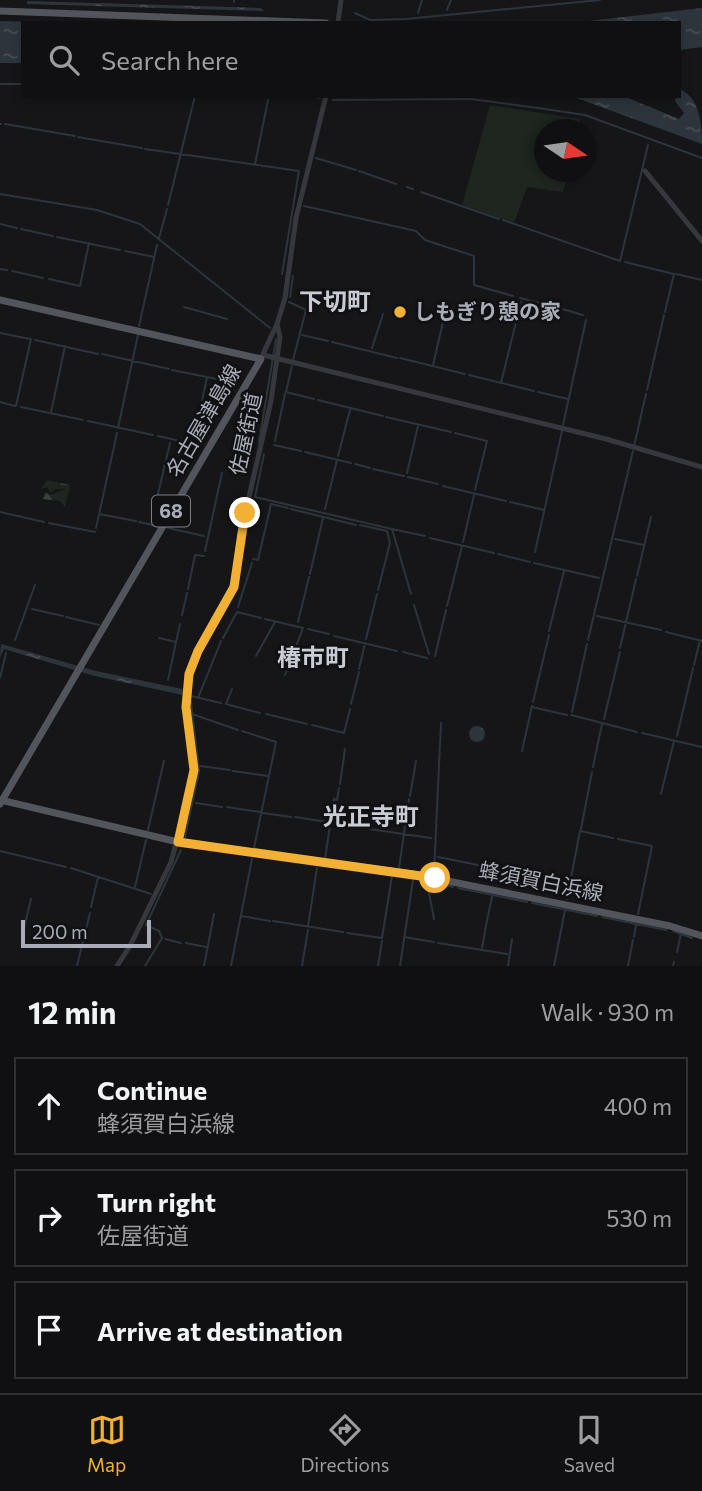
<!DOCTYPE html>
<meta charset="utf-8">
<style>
:root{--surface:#101012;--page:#19191b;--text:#f1f3f6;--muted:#9c9d9f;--line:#303032;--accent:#f2b134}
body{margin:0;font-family:Commissioner,"Noto Sans JP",sans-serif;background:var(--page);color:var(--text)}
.compass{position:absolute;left:534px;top:119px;width:63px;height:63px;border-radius:50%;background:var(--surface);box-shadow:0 4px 10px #0003;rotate:103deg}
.scale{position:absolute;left:21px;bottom:18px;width:130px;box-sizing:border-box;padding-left:7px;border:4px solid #a8adb8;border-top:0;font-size:19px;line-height:24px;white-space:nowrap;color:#a8adb8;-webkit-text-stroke:5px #111113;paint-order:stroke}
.stop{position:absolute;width:21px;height:21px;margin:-16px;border:5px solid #f2b134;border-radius:50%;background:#fff}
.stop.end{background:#f2b134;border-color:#fff;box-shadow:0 2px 7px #0008}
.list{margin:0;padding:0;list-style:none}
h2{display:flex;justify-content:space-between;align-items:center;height:91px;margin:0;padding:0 28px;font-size:30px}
h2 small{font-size:23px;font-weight:400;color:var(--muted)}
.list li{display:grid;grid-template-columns:46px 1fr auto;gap:21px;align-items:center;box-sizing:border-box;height:98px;margin:0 14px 14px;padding:0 14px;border:2px solid var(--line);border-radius:0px}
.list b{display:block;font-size:26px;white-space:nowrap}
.list p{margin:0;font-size:23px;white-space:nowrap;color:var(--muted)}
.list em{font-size:23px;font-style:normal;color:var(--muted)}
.icon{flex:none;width:38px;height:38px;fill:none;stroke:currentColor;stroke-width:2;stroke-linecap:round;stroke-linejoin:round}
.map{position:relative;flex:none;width:702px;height:966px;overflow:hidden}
.search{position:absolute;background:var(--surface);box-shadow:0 4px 10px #0003;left:21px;right:21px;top:21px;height:77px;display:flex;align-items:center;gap:18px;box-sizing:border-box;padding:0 24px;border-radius:0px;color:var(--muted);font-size:26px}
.sheet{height:427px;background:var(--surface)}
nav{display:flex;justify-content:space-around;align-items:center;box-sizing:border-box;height:98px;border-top:2px solid var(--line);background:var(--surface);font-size:19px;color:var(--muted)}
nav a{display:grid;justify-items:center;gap:4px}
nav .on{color:var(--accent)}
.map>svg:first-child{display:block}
</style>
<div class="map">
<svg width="702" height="966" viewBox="0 0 702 966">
<defs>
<pattern id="forest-firs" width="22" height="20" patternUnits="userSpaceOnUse" patternTransform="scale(1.75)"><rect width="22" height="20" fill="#1e261f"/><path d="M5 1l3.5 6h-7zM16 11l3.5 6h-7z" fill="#3c433d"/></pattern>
<pattern id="water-ripples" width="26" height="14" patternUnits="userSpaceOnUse" patternTransform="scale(1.75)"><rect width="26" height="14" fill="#2c353c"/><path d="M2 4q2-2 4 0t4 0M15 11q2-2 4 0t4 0" fill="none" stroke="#485056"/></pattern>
</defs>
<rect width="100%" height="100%" fill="#161618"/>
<path fill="#1e261f" d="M 490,105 L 580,119 L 578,129 L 544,130 L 544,172 L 568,172 L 563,192 L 527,187 L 514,223 L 462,205 Z"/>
<path fill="url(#forest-firs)" d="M 47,480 L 70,485 L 65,507 L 60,501 L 42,499 L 45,492 L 50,495 L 67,489 L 54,489 L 51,493 L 47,487 L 41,489 Z"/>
<path fill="url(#water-ripples)" d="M 27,1 L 261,8 L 264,11 L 27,4 Z
M 702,8 L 702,47 L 679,50 L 679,23 L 571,23 Z
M 0,21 L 72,23 L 23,23 L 23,63 L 0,63 Z
M 679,89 C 700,97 702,125 702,144 L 571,96 L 623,96 L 679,119 L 684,113 L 675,101 Z
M 1,644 L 96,671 L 182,689 L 183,695 L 95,676 L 4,649 L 0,658 Z
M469 734a8 8 0 1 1 16 0a8 8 0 1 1-16 0Z"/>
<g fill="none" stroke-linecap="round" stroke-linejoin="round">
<path stroke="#2c353c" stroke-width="2" d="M 234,2 L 234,0
M 447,10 L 451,0
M 355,13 L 370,20 L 406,19 L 600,0
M 418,13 L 422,0
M 0,84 L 23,84
M 313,96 L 319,98
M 333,100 L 471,99 L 538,108 L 585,115 L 702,158
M 0,124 L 1,124
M 5,124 L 75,136
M 78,137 L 142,148
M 145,149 L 299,171 L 282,274
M 316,158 L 356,170
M 255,164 L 268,100
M 359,171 L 396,184
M 407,187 L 413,189
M 421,192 L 499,219
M 0,194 L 97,210 L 140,224 L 270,328
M 168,205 L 195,96
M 304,206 L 416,231 L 425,240 L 474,256 L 474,285 L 513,296
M 503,220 L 620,261 L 648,145
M 0,224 L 17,228
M 21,229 L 53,236
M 57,237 L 120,250
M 159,238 L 167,209
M 125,251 L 154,257
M 625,262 L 674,274 L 665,312
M 0,269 L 7,270
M 12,271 L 43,278
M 676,274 L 702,280
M 49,279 L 80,286 L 89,243
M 290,297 L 293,276
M 520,298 L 548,305
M 289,302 L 306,310 L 293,360
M 184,307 L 227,319
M 562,309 L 583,315
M 139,326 L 157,245
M 0,333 L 30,339
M 302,335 L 328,341
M 35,340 L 98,354
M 332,342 L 397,358
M 372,348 L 383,314
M 102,354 L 169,369
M 400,358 L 465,374
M 433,365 L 443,322
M 292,366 L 286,392 L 314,399
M 469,375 L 534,391
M 207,377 L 217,379
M 501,383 L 521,302
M 647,390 L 664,315
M 538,392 L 568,399
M 318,400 L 383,416
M 0,402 L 15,406
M 16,406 L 31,339
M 21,407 L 83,420
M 51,413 L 65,346
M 386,417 L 451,432
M 88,421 L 153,435
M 563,425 L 586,320
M 118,428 L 138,335
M 455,433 L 487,441 L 475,490
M 158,436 L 193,444 L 207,377 L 172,370
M 275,441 L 285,394
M 259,442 L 276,339
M 274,445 L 301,451
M 634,446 L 646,394
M 305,452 L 351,463
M 264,454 L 255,497 L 392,529 L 411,594
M 338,456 L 350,410
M 355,464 L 370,468
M 373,469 L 404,476
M 407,473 L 418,426
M 408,477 L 438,484
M 443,486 L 506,501
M 157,498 L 170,443
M 510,502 L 544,510
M 291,509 L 356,525
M 325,509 L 337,460
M 0,512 L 44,522
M 99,514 L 136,521
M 139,522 L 157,526
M 49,523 L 95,532
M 360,525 L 387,531 L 390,543 L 378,590
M 96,528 L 117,433
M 168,528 L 204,536
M 392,529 L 425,536
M 430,538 L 494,553
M 615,539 L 644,545
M 463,542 L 474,495
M 205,551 L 222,473
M 535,552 L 562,431
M 498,554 L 530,562
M 253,559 L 258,560 L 271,504 L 288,508
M 534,563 L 599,578
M 310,574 L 323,518
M 637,576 L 651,517
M 188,589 L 195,555 L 204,556
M 414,605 L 429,654
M 447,606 L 462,546
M 238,607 L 252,563
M 32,609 L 63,616
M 182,615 L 187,593
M 597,616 L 661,630
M 66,617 L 99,625
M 265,619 L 303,628 L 285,675
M 298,622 L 309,577
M 308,629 L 329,634
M 549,631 L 564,571
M 666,632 L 702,641
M 334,636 L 397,651
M 159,638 L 176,642 L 180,624
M 223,638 L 237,612 L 261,618
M 366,639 L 377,594
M 15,640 L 35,585
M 588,640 L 633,451
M 620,648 L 636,579
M 403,652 L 427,658
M 256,656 L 275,622
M 435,656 L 446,610
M 694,665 L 700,640
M 359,669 L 365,643
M 0,678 L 6,653
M 168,680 L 176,642
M 232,689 L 226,704 L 260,713
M 191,696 L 221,703
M 198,698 L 221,641
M 533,702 L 549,635
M 351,704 L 359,672
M 532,707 L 567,715
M 572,712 L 587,644
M 192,714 L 238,730
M 266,714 L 307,724
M 571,715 L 637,732
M 604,719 L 620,652
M 312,725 L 344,733 L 350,709
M 242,731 L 276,742 L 254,848
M 642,733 L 702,747
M 677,736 L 693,668
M 522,751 L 532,706
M 200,766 L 230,770
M 593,767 L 602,724
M 233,771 L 268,776
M 340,784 L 345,749
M 661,794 L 674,741
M 410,796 L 416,761
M 196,803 L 222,807
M 227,807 L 260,812
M 263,813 L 291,817
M 295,817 L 365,828
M 369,829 L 431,838
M 581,829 L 592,772
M 148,830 L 164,761
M 580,831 L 613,838
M 185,837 L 199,771 L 191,702
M 618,839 L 652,846 L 638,914
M 0,851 L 66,867
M 438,857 L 493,868
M 325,859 L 334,799 L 337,800 L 339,788
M 71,868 L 151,894
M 399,868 L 409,799
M 499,869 L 566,884
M 434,872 L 441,723
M 433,882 L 453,887
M 427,883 L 434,919
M 135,887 L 146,840
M 458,888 L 527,902
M 567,899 L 580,831
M 532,903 L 597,916
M 91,907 L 98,877
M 241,916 L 270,921
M 602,917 L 666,930
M 273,921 L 343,932
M 308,926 L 317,868
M 24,928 L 31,899
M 485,930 L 492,897
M 673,931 L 681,934 L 677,952
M 347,933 L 382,938 L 392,876
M 681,934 L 692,938
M 404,937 L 434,942
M 634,937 L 636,924
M 165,939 L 181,943
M 186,943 L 206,947
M 438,943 L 507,954
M 482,948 L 485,932
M 77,966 L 90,913
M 145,966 L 162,938 L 159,931 L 146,925 L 181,850
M 204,966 L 214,914
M 231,966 L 252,859
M 302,966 L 308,930
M 378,966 L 382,941
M 400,966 L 413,880
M 508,966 L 512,939
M 554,966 L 565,910
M 628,966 L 633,940
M 673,966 L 674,962"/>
<path stroke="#37383d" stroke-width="5" d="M 338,23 L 341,0
M 645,171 L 702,241
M 263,355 L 606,439 L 702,467
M 262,356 L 277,324
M 117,966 L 130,946 L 171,862 L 192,784 L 194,753 L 188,717 L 187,688 L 195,659 L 230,597 L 237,572 L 243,523 L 271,401 L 280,337 L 277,324 L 285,298 L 296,218 L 326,96"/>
<path stroke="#53555c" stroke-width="7" d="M 0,11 L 326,23
M 0,300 L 261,359 L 0,804
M 0,800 L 178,842 L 413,874 L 670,926 L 702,936"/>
</g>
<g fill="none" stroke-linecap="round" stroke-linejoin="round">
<path stroke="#f2b134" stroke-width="9" d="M 245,513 L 234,587 L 198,651 L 189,674 L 186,707 L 194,770 L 178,842 L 435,878"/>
</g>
<circle fill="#f2b134" stroke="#111113" stroke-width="2.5" cx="400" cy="312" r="7"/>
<g text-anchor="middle" stroke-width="6" stroke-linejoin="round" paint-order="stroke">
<rect fill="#111113" stroke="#7b7e86" stroke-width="2" x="152" y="495.5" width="38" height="31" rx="5"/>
<g font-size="19" font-weight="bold" fill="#a8adb8">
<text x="171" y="518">68</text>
</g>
<g font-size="21" font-weight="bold" fill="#a8adb8" stroke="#111113" text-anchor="start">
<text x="414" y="319">しもぎり憩の家</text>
</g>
<g font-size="21" fill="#a8adb8" stroke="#111113">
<text transform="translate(204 421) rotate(-60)" y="7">名古屋津島線</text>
<text transform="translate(246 434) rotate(-78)" y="7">佐屋街道</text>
<text transform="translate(541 882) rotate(11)" y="7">蜂須賀白浜線</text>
</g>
<g font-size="24" font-weight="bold" fill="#c9ccd4" stroke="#111113">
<text x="335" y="310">下切町</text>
<text x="313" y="666">椿市町</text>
<text x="371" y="825">光正寺町</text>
</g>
</g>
</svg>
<svg class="compass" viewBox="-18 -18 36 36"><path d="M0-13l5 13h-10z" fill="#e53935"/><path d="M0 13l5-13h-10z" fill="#9c9d9f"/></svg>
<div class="scale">200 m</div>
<div class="stop" style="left:435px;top:878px"></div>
<div class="stop end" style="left:245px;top:513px"></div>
<div class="search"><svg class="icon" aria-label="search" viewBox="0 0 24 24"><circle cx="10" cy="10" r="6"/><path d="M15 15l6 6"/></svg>Search here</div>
</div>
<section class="sheet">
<h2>12 min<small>Walk · 930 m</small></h2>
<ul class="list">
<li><svg class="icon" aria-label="ahead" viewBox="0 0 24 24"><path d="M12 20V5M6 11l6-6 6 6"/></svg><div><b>Continue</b><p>蜂須賀白浜線</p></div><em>400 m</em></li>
<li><svg class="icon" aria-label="right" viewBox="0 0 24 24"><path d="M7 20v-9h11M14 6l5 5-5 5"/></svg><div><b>Turn right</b><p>佐屋街道</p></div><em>530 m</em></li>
<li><svg class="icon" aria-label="arrive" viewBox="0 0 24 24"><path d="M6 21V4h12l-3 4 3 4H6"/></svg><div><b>Arrive at destination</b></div></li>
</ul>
</section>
<nav>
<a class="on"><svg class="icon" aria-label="map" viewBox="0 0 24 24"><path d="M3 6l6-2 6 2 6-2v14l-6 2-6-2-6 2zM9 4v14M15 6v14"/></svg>Map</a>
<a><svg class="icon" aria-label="directions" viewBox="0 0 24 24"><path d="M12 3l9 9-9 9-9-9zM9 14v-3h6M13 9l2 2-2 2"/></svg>Directions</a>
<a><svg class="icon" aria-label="saved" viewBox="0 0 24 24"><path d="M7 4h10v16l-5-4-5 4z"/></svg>Saved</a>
</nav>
